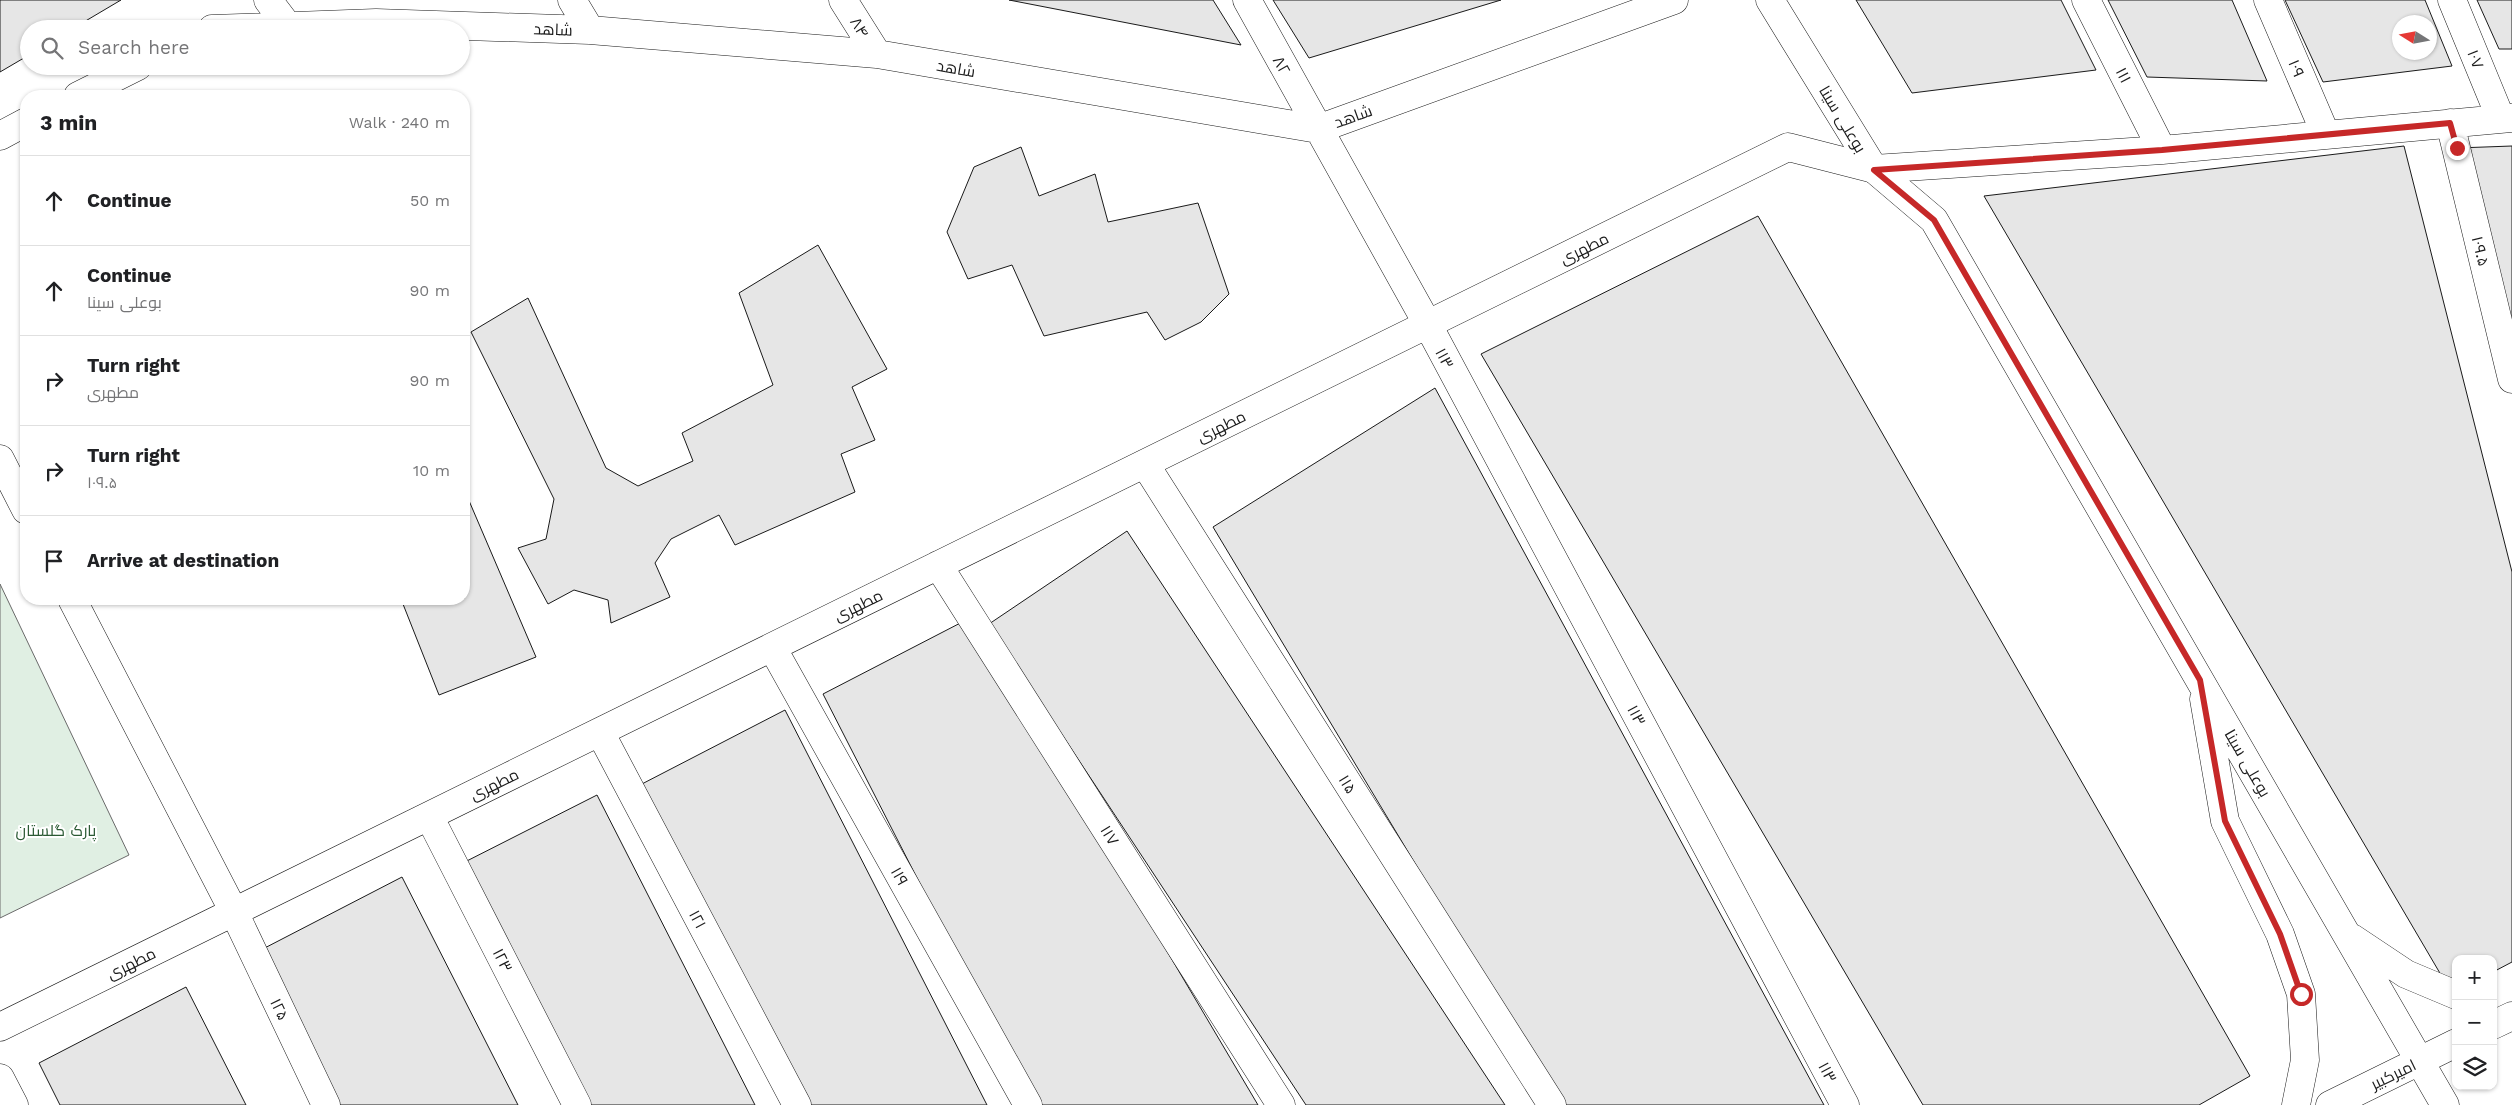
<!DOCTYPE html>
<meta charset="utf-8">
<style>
:root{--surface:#fff;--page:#f6f6f6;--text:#202124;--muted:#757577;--line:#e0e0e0}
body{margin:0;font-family:"Work Sans",Cairo,sans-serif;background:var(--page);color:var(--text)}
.controls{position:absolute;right:15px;bottom:15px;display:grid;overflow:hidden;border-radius:10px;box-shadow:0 1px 4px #0004}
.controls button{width:45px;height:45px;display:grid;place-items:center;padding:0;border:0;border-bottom:1px solid var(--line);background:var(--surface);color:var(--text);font:25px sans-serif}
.compass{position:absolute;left:2392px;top:15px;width:45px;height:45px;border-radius:50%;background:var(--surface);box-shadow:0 1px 4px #0004;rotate:281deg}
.stop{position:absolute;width:15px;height:15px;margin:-11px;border:4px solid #c62828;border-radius:50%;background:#fff}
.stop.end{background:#c62828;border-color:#fff;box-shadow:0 1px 5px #0008}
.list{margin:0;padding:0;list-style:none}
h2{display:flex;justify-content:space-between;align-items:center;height:65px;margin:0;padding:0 20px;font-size:21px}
h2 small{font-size:16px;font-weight:400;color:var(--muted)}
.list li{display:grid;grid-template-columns:32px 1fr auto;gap:15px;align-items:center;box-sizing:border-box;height:90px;padding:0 20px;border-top:1px solid var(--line)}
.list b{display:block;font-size:19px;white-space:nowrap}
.list p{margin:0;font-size:16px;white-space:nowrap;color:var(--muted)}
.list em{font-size:16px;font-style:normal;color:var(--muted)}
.icon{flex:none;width:28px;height:28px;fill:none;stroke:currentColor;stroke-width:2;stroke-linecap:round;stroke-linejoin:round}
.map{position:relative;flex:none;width:2512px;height:1105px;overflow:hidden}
.search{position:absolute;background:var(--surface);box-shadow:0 1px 4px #0004;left:20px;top:20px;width:450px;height:55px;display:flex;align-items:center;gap:12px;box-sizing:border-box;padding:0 18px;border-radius:28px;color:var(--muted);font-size:19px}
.panel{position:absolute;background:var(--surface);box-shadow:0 1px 4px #0004;left:20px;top:90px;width:450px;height:515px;border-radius:20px}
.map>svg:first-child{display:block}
</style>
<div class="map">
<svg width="2512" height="1105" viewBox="0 0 2512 1105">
<rect width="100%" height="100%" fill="#fff"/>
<path fill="#e0efe3" stroke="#6a6a6a" d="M 0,584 L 129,855 L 0,918 Z"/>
<path fill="#e6e6e6" stroke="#1a1a1a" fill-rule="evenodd" d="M 0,0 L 121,0 L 72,29 L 29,29 L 29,55 L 0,72 Z
M 1009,0 L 1213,0 L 1241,45 Z
M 1273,0 L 1501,0 L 1309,58 Z
M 1856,0 L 2061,0 L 2096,70 L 1912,93 Z
M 2108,0 L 2232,0 L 2267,81 L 2147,77 Z
M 2285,0 L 2425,0 L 2452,66 L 2323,82 ZM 2400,22 L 2430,22 L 2430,52 L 2400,52 Z
M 2477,0 L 2512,0 L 2512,49 L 2499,49 Z
M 2404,146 L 2512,572 L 2512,962 L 2493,972 L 2493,959 L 2456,959 L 2456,990 L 2451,992 L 1984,196 Z
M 2512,146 L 2512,379 L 2457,148 Z
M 1021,147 L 1039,196 L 1095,174 L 1108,222 L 1198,203 L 1229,294 L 1201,322 L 1165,340 L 1147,312 L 1044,336 L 1012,265 L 968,279 L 947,232 L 974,167 Z
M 1758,216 L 2250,1076 L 2199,1105 L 1923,1105 L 1481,354 Z
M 818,245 L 887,369 L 852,387 L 875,440 L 841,454 L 855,492 L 735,545 L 719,515 L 671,539 L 655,563 L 670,597 L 611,623 L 608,600 L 574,590 L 548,604 L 518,548 L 546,539 L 554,499 L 471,332 L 528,298 L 606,468 L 638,486 L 693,461 L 682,433 L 773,385 L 739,293 Z
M 1435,388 L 1824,1105 L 1560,1105 L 1213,527 Z
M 464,489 L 536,657 L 439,695 L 401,599 L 464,599 Z
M 1127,531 L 1505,1105 L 1306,1105 L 989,624 Z
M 970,618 L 1258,1105 L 1033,1105 L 823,694 Z
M 785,710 L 987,1105 L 801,1105 L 638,786 Z
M 597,795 L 755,1105 L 569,1105 L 449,870 Z
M 402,877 L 518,1105 L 332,1105 L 255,953 Z
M 186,987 L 246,1105 L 60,1105 L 39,1063 Z"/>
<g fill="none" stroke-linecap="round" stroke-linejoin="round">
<defs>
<path id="minor" d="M 268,0 L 287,25
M 572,0 L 590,30
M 843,0 L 877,54
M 1247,0 L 1428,325 L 1845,1105
M 2086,0 L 2162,150
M 2268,0 L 2326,135
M 2452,0 L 2501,119
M 212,29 L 376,23 L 590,30 L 877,54 L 1318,129 L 1674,0
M 78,96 L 138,66
M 2450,123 L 2512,379
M 0,136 L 26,122
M 0,459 L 26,510
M 1145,464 L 1552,1105
M 938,565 L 1281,1105
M 72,599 L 234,912 L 326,1105
M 772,647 L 1028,1105
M 600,732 L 797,1105
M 429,816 L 577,1105
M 0,1027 L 1788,147 L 1874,169 L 2162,150 L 2512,118
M 0,1078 L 14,1105"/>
<path id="major" d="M 1770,0 L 1874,169 L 1934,220 L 2445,1105
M 2204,699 L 2225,821 L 2280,934 L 2301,994 L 2305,1060 L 2296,1105
M 2352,938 L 2406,974 L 2456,995
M 2493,1025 L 2512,1016
M 2330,1105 L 2456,1043"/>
</defs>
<use href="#minor" stroke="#1a1a1a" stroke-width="29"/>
<use href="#major" stroke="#1a1a1a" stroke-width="29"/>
<use href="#minor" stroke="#fff" stroke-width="28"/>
<use href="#major" stroke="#fff" stroke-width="28"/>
</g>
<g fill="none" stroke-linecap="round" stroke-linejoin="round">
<path stroke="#c62828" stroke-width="6" d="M 2301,994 L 2280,934 L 2225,821 L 2200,680 L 1934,220 L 1874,170 L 2162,150 L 2450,123 L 2457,148"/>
</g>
<g text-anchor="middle" stroke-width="4" stroke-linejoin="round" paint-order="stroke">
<g font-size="16" fill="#1a1a1a" stroke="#fff">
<text transform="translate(860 27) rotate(58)" y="6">۸۴</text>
<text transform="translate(553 29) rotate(2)" y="6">شاهد</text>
<text transform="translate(2476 59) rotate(68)" y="6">۱۰۷</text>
<text transform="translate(1282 65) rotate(61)" y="6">۸۲</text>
<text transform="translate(956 68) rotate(10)" y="6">شاهد</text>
<text transform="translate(2297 68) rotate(67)" y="6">۱۰۹</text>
<text transform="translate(2124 75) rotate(63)" y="6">۱۱۱</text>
<text transform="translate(1353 116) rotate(-20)" y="6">شاهد</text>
<text transform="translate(1843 119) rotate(59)" y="6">بوعلی سینا</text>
<text transform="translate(1584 248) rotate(-26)" y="6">مطهری</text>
<text transform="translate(2481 251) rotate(76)" y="6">۱۰۹.۵</text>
<text transform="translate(1445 358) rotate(62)" y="6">۱۱۳</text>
<text transform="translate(1221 426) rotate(-26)" y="6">مطهری</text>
<text transform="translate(858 605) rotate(-26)" y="6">مطهری</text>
<text transform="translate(1637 715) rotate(62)" y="6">۱۱۳</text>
<text transform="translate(2248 763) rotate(60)" y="6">بوعلی سینا</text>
<text transform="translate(494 784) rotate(-26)" y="6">مطهری</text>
<text transform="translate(1348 784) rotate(58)" y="6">۱۱۵</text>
<text transform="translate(1110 835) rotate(58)" y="6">۱۱۷</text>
<text transform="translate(900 876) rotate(61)" y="6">۱۱۹</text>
<text transform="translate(698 919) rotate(62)" y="6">۱۲۱</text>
<text transform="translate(503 960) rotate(63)" y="6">۱۲۳</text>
<text transform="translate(131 963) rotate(-26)" y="6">مطهری</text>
<text transform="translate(280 1009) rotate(64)" y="6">۱۲۵</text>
<text transform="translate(1828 1072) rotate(62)" y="6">۱۱۳</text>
<text transform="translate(2393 1074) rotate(-26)" y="6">امیرکبیر</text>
</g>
<g font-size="16" fill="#2b5a34" stroke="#fff">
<text x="56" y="836">پارک گلستان</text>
</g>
</g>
</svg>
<div class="controls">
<button>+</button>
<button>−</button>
<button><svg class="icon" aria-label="layers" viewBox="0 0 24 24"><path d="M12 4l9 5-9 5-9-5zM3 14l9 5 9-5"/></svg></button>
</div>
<svg class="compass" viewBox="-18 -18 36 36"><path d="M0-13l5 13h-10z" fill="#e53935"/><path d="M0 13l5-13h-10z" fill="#757577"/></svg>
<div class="stop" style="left:2301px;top:994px"></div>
<div class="stop end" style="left:2457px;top:148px"></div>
<div class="search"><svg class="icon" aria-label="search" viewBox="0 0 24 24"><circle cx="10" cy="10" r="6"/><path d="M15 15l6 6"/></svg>Search here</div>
<section class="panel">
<h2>3 min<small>Walk · 240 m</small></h2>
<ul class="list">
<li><svg class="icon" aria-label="ahead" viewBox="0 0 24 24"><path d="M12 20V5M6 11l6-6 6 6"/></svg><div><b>Continue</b></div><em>50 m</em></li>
<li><svg class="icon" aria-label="ahead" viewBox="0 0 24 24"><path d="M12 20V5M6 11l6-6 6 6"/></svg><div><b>Continue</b><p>بوعلی سینا</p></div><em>90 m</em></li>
<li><svg class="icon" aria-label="right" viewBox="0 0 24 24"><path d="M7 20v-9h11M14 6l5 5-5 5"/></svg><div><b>Turn right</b><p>مطهری</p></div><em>90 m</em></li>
<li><svg class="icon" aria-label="right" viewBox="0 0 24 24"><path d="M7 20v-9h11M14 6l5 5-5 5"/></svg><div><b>Turn right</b><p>۱۰۹.۵</p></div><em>10 m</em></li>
<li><svg class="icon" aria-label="arrive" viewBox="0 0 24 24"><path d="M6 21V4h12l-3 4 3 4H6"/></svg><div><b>Arrive at destination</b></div></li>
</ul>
</section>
</div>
